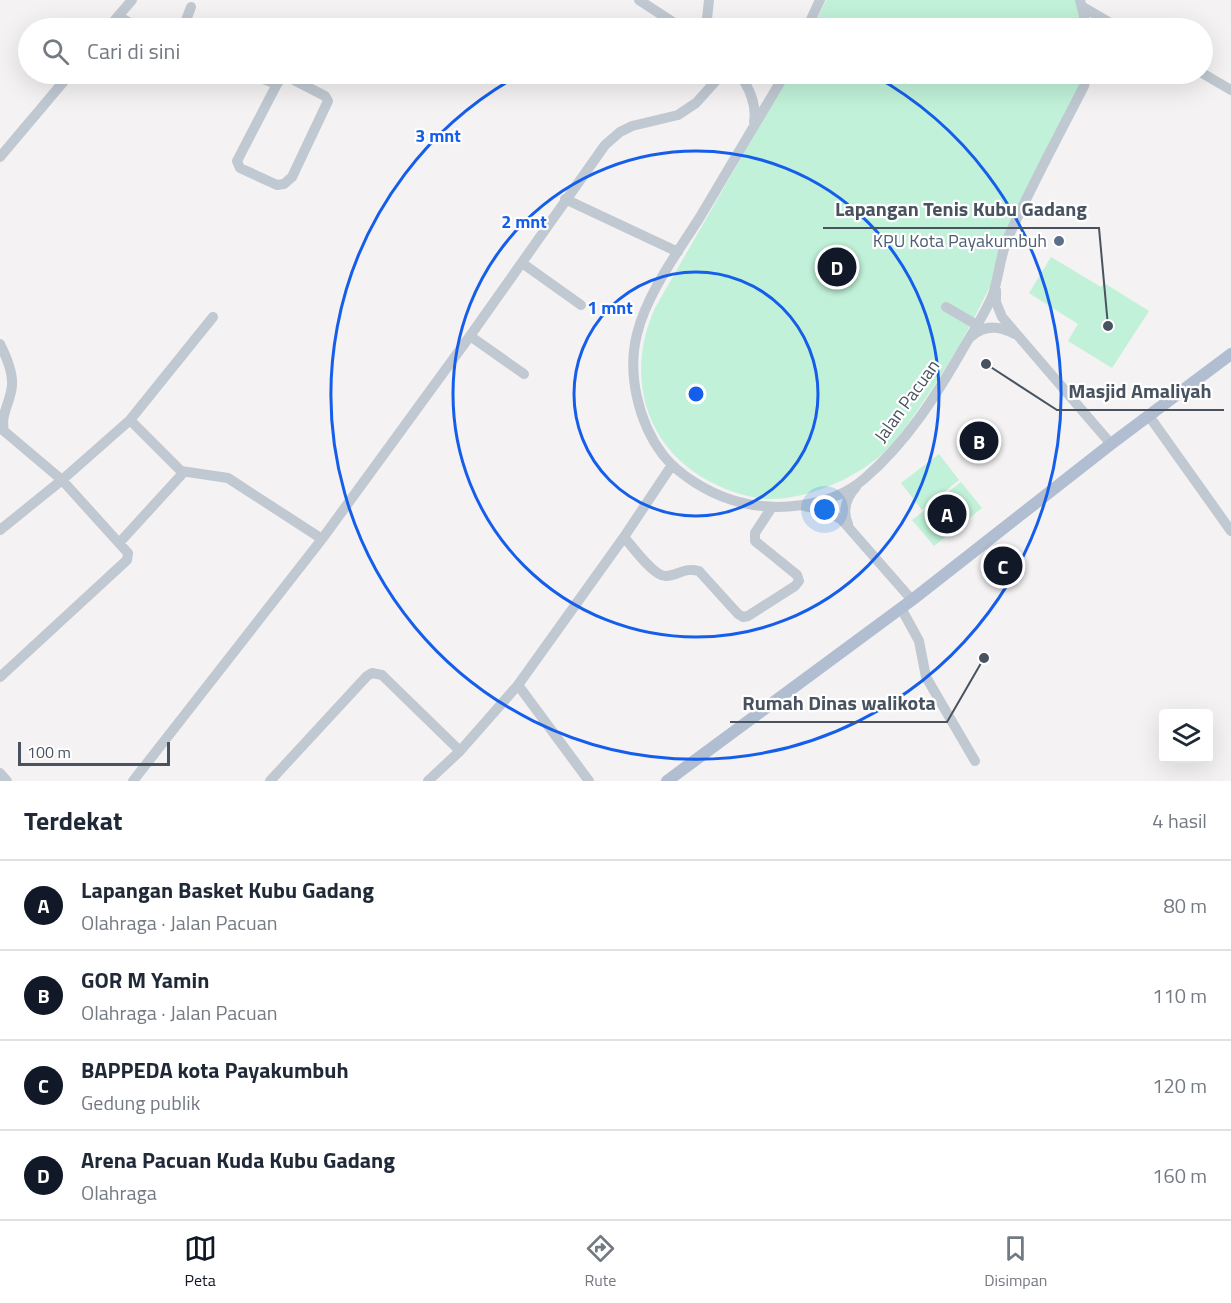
<!DOCTYPE html>
<html lang="id">
<meta charset="utf-8">
<style>
:root{--surface:#fff;--page:#f6f6f7;--text:#1f2937;--muted:#747a83;--line:#e0e1e3;--accent:#111827}
body{margin:0;font-family:"Titillium Web",sans-serif;background:var(--page);color:var(--text)}
.controls{position:absolute;right:18px;bottom:18px;display:grid;overflow:hidden;border-radius:6px;box-shadow:0 6px 24px #0002}
.controls button{width:54px;height:54px;display:grid;place-items:center;padding:0;border:0;border-bottom:2px solid var(--line);background:var(--surface);color:var(--text);font:30px sans-serif}
.scale{position:absolute;left:18px;bottom:15px;width:152px;box-sizing:border-box;padding-left:6px;border:3px solid #495360;border-top:0;font-size:16px;line-height:21px;white-space:nowrap;color:#495360;-webkit-text-stroke:4px #fff;paint-order:stroke}
.you{position:absolute;left:825px;top:510px;width:21px;height:21px;margin:-15px;border:4px solid #fff;border-radius:50%;background:#1a73e8;box-shadow:0 0 0 9px #1a73e833}
.badge{display:grid;place-items:center;width:39px;height:39px;border-radius:50%;background:var(--accent);color:#fff;font-size:20px;font-weight:700}
.pin{position:absolute;translate:-50% -50%;border:3px solid #fff;box-shadow:0 2px 6px #0006}
.list{margin:0;padding:0;list-style:none}
h2{display:flex;justify-content:space-between;align-items:center;height:78px;margin:0;padding:0 24px;font-size:26px}
h2 small{font-size:20px;font-weight:400;color:var(--muted)}
.list li{display:grid;grid-template-columns:39px 1fr auto;gap:18px;align-items:center;box-sizing:border-box;height:90px;padding:0 24px;border-top:2px solid var(--line)}
.list b{display:block;font-size:22px;white-space:nowrap}
.list p{margin:0;font-size:20px;white-space:nowrap;color:var(--muted)}
.list em{font-size:20px;font-style:normal;color:var(--muted)}
.icon{flex:none;width:33px;height:33px;fill:none;stroke:currentColor;stroke-width:2;stroke-linecap:round;stroke-linejoin:round}
.map{position:relative;flex:none;width:1231px;height:781px;overflow:hidden}
.search{position:absolute;background:var(--surface);box-shadow:0 6px 24px #0002;left:18px;right:18px;top:18px;height:66px;display:flex;align-items:center;gap:15px;box-sizing:border-box;padding:0 21px;border-radius:33px;color:var(--muted);font-size:22px}
.sheet{height:438px;background:var(--surface)}
nav{display:flex;justify-content:space-around;align-items:center;box-sizing:border-box;height:84px;border-top:2px solid var(--line);background:var(--surface);font-size:16px;color:var(--muted)}
nav a{display:grid;justify-items:center;gap:3px}
nav .on{color:var(--accent)}
.map>svg:first-child{display:block}
</style>
<div class="map">
<svg width="1231" height="781" viewBox="0 0 1231 781">
<rect width="100%" height="100%" fill="#f4f2f2"/>
<path fill="#c1f1d8" d="M 826,0 L 1077,0 L 1086,28 L 813,28 Z
M 789,74 L 1087,74 C 1065,126 1040,179 1016,231 C 989,290 961,349 923,402 C 910,421 897,441 880,456 C 851,480 806,500 767,499 C 751,498 734,493 719,486 C 647,454 623,379 655,308 Z
M 1051,257 L 1101,287 L 1104,283 L 1149,311 L 1112,368 L 1068,341 L 1078,324 L 1029,293 Z
M 939,454 L 959,480 L 922,510 L 901,483 Z
M 961,482 L 982,508 L 934,546 L 912,520 Z"/>
<g fill="none" stroke-linecap="round" stroke-linejoin="round">
<path stroke="#c0c8d1" stroke-width="10" d="M 639,0 L 682,28
M 1080,0 L 1087,28
M 1083,7 L 1119,28
M 118,16 L 139,28
M 108,28 L 132,0
M 183,28 L 191,7
M 706,28 L 709,0
M 807,28 L 820,0
M 1202,73 L 1231,90
M 248,74 L 277,84
M 739,74 C 749,87 757,105 754,122
M 742,74 C 754,78 766,78 778,74
M 785,74 C 757,121 729,169 700,217 C 678,252 647,293 637,334 C 627,373 638,422 663,455 C 679,475 707,492 732,500 C 773,513 830,508 864,479 C 907,442 936,396 964,347 C 974,330 986,312 993,294 C 999,276 1000,257 1007,240 C 1030,188 1058,137 1084,86 L 1087,74
M 286,76 L 325,96 L 328,101 L 292,177 L 284,184 L 277,185 L 240,168 L 237,161 L 277,84 L 282,77 Z
M 0,157 L 70,74
M 565,199 L 678,252
M 522,263 L 581,305
M 996,290 L 996,302 L 1002,317 L 1111,444
M 946,307 L 977,325
M 470,336 L 524,374
M 972,336 C 985,324 1000,326 1015,334
M 0,344 C 6,356 13,372 12,385 C 11,402 0,414 4,431 L 62,480 L 128,553 L 127,560 L 0,677
M 1149,416 L 1231,531
M 130,420 L 213,317
M 805,506 L 827,511 L 842,520 L 912,600
M 848,524 C 842,510 846,498 856,487
M 0,530 L 62,480 L 130,420 L 181,471 L 228,478 L 322,539
M 624,537 C 632,546 654,577 666,576 C 679,575 685,567 699,571 L 738,614 L 743,617 L 748,616 L 795,586 L 799,581 L 797,575 L 755,541 L 755,533 L 772,507
M 120,542 L 184,472
M 901,608 L 919,641 L 926,677 L 975,761
M 518,685 L 589,781
M 0,773 L 7,781
M 133,781 L 322,539 L 470,336 L 605,145 L 620,132 L 632,126 L 678,115 L 696,103 L 722,74
M 270,781 L 367,676 L 372,673 L 382,675 L 460,751 L 518,685 L 624,537 L 672,465
M 428,781 L 460,751"/>
<path stroke="#b1bed1" stroke-width="12" d="M 667,781 L 912,600 L 1111,444 L 1231,354"/>
</g>
<g fill="none" stroke="#155eeb" stroke-width="3">
<circle cx="696" cy="394" r="122"/>
<circle cx="696" cy="394" r="243"/>
<path d="M873 75A365 365 0 1 1 519 75"/>
</g>
<circle fill="#5c6f8a" stroke="#fff" stroke-width="2" cx="1059" cy="241" r="6"/>
<g text-anchor="middle" stroke-width="4.5" stroke-linejoin="round" paint-order="stroke">
<g font-size="18" fill="#4e5e75" stroke="#fff" text-anchor="end">
<text x="1047" y="247">KPU Kota Payakumbuh</text>
</g>
<g font-size="18" fill="#495360" stroke="#fff">
<text transform="translate(907 401) rotate(-54)" y="6">Jalan Pacuan</text>
</g>
</g>
<circle cx="696" cy="394" r="9" fill="#155eeb" stroke="#fff" stroke-width="3"/>
<g font-size="18" text-anchor="middle" font-weight="bold" fill="#155eeb" stroke="#fff" stroke-width="4.5" stroke-linejoin="round" paint-order="stroke">
<text x="438" y="142">3 mnt</text>
<text x="524" y="228">2 mnt</text>
<text x="610" y="314">1 mnt</text>
</g>
<path fill="none" stroke="#495360" stroke-width="2" d="M1108 326L1099 228H823M986 364L1057 410H1224M984 658L947 722H730"/>
<g fill="#495360" stroke="#fff" stroke-width="2">
<circle cx="1108" cy="326" r="6"/>
<circle cx="986" cy="364" r="6"/>
<circle cx="984" cy="658" r="6"/>
</g>
<g font-size="20" text-anchor="middle" font-weight="bold" fill="#495360" stroke="#fff" stroke-width="4.5" stroke-linejoin="round" paint-order="stroke">
<text x="961" y="216">Lapangan Tenis Kubu Gadang</text>
<text x="1140" y="398">Masjid Amaliyah</text>
<text x="839" y="710">Rumah Dinas walikota</text>
</g>
</svg>
<div class="controls">
<button><svg class="icon" aria-label="layers" viewBox="0 0 24 24"><path d="M12 4l9 5-9 5-9-5zM3 14l9 5 9-5"/></svg></button>
</div>
<div class="scale">100 m</div>
<div class="you"></div>
<div class="pin badge" style="left:947px;top:514px">A</div>
<div class="pin badge" style="left:979px;top:441px">B</div>
<div class="pin badge" style="left:1003px;top:566px">C</div>
<div class="pin badge" style="left:837px;top:267px">D</div>
<div class="search"><svg class="icon" aria-label="search" viewBox="0 0 24 24"><circle cx="10" cy="10" r="6"/><path d="M15 15l6 6"/></svg>Cari di sini</div>
</div>
<section class="sheet">
<h2>Terdekat<small>4 hasil</small></h2>
<ul class="list">
<li><span class="badge">A</span><div><b>Lapangan Basket Kubu Gadang</b><p>Olahraga · Jalan Pacuan</p></div><em>80 m</em></li>
<li><span class="badge">B</span><div><b>GOR M Yamin</b><p>Olahraga · Jalan Pacuan</p></div><em>110 m</em></li>
<li><span class="badge">C</span><div><b>BAPPEDA kota Payakumbuh</b><p>Gedung publik</p></div><em>120 m</em></li>
<li><span class="badge">D</span><div><b>Arena Pacuan Kuda Kubu Gadang</b><p>Olahraga</p></div><em>160 m</em></li>
</ul>
</section>
<nav>
<a class="on"><svg class="icon" aria-label="map" viewBox="0 0 24 24"><path d="M3 6l6-2 6 2 6-2v14l-6 2-6-2-6 2zM9 4v14M15 6v14"/></svg>Peta</a>
<a><svg class="icon" aria-label="directions" viewBox="0 0 24 24"><path d="M12 3l9 9-9 9-9-9zM9 14v-3h6M13 9l2 2-2 2"/></svg>Rute</a>
<a><svg class="icon" aria-label="saved" viewBox="0 0 24 24"><path d="M7 4h10v16l-5-4-5 4z"/></svg>Disimpan</a>
</nav>
